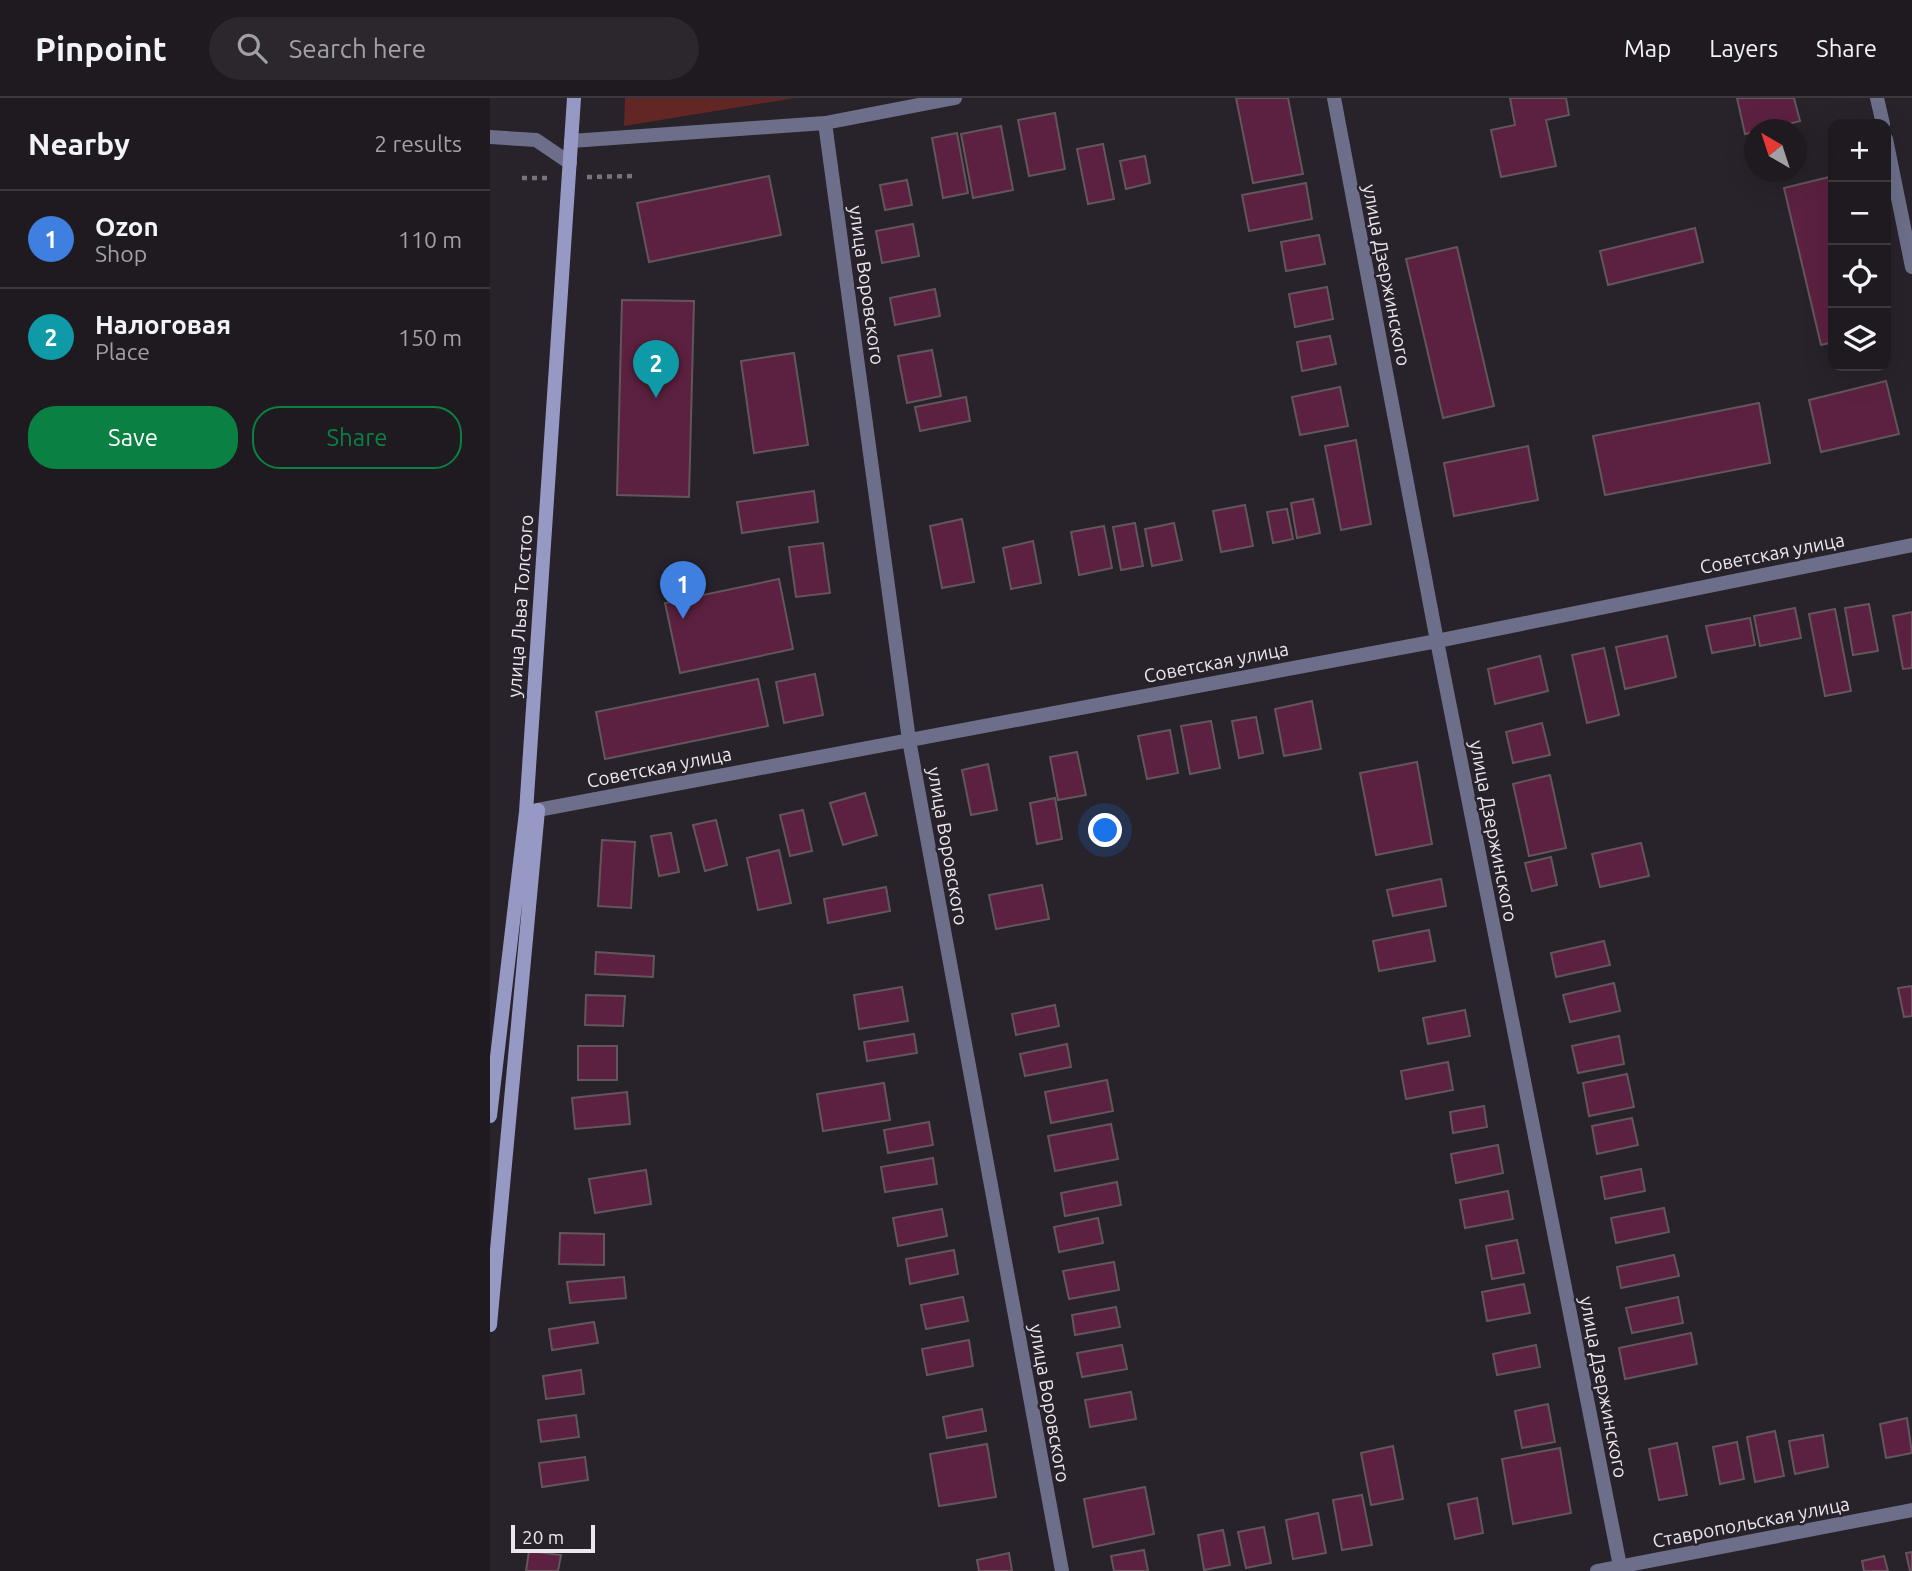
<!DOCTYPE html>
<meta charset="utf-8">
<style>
:root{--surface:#1e1a20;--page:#2b272d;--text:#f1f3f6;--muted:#a1a1a5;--line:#3c383e;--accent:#0b8043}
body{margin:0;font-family:Ubuntu,sans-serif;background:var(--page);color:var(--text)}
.controls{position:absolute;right:21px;top:21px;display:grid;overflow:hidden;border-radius:14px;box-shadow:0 7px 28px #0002}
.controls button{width:63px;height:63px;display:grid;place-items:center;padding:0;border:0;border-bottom:2px solid var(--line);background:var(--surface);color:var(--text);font:35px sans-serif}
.compass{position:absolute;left:1254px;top:21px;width:63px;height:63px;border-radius:50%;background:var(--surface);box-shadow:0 7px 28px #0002;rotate:321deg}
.scale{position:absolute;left:21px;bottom:18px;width:84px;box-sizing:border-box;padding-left:7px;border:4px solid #ebe7ed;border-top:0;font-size:19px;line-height:24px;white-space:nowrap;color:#ebe7ed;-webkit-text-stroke:5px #28222b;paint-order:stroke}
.you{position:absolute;left:616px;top:733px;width:24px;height:24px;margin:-18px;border:5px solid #fff;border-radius:50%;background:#1a73e8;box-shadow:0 0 0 10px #1a73e833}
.badge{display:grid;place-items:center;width:46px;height:46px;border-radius:50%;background:var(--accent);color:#fff;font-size:23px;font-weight:700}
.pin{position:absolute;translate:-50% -58px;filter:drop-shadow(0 2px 4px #0008)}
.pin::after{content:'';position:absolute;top:37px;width:24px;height:21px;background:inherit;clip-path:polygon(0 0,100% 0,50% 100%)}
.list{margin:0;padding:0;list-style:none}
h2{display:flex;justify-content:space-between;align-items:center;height:91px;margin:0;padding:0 28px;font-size:30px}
h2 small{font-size:23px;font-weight:400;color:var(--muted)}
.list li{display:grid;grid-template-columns:46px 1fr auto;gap:21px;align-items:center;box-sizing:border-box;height:98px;padding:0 28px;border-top:2px solid var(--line)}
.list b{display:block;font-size:26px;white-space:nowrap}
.list p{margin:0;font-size:23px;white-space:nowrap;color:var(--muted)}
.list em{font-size:23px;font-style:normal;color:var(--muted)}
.actions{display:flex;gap:14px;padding:21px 28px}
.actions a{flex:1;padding:16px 0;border:2px solid var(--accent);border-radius:28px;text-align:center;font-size:24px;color:var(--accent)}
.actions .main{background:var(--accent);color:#fff}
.icon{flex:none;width:38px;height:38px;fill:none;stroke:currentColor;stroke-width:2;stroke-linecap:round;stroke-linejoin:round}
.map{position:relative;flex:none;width:1422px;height:1473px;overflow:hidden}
header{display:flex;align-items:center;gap:42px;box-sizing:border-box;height:98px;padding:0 35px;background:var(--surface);border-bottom:2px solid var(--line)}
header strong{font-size:33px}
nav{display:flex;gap:38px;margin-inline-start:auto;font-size:24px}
.search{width:490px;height:63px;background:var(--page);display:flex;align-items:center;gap:18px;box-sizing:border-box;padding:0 24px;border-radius:38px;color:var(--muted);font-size:26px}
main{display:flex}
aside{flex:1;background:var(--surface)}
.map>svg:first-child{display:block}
</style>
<header>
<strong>Pinpoint</strong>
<div class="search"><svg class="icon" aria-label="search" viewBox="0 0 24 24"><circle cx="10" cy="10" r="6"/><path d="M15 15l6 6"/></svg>Search here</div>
<nav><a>Map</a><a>Layers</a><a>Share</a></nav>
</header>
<main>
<aside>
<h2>Nearby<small>2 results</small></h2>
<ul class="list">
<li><span class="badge" style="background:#3f7fe0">1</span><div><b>Ozon</b><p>Shop</p></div><em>110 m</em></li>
<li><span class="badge" style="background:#0f9aa8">2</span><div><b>Налоговая</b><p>Place</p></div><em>150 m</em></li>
</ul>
<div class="actions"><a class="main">Save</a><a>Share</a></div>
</aside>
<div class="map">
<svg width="1422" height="1473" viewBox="0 0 1422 1473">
<rect width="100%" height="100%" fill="#28222b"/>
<path fill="#622724" d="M 135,0 L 305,0 L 134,28 Z"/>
<path fill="#5c2140" stroke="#62565b" stroke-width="2" d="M 746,0 L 798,0 L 813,76 L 763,85 Z
M 1020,0 L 1076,0 L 1079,17 L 1056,22 L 1066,68 L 1011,79 L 1001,32 L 1025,27 Z
M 1247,0 L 1304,0 L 1310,23 L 1276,32 L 1265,32 L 1265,34 L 1255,36 Z
M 565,15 L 575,71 L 539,78 L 528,22 Z
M 511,28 L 523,92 L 483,100 L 471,36 Z
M 467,35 L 478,95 L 453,100 L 442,40 Z
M 613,46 L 624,101 L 598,106 L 587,51 Z
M 655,58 L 660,85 L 636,91 L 630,63 Z
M 279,78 L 291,137 L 159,164 L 147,105 Z
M 1343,78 L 1343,244 L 1331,247 L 1294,90 Z
M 417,82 L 422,107 L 395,112 L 390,87 Z
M 816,85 L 822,121 L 759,133 L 752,97 Z
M 423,126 L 429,158 L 392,165 L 386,133 Z
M 1205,130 L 1213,164 L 1118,187 L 1110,153 Z
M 829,137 L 835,166 L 796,173 L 791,144 Z
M 967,149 L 1004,308 L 953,320 L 916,161 Z
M 837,189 L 843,221 L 805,229 L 799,196 Z
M 445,191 L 450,218 L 405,227 L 400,200 Z
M 132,202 L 204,203 L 199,399 L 127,397 Z
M 840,238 L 846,266 L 812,273 L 807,244 Z
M 442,252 L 451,298 L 417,305 L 408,258 Z
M 304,255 L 318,347 L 264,355 L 251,263 Z
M 1396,283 L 1409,336 L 1331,354 L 1319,302 Z
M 850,289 L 858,328 L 810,337 L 802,299 Z
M 476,299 L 480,323 L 430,333 L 425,309 Z
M 1269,305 L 1280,365 L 1115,397 L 1103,338 Z
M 866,342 L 881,426 L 851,432 L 835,348 Z
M 1038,348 L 1048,402 L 964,418 L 954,365 Z
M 324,393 L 328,424 L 252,435 L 247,404 Z
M 823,401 L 830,435 L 807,440 L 801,405 Z
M 755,407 L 763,448 L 731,454 L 723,413 Z
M 797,411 L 803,441 L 783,445 L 777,414 Z
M 472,421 L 484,484 L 452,490 L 440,428 Z
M 645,425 L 653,468 L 631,472 L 623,429 Z
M 684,425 L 692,462 L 662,468 L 655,431 Z
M 614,428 L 622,470 L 589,477 L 581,434 Z
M 543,443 L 551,485 L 521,491 L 513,450 Z
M 333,445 L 340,495 L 306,499 L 299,449 Z
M 289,481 L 303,551 L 190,575 L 175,505 Z
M 1379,506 L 1388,553 L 1363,557 L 1355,510 Z
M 1305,510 L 1311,540 L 1270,548 L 1264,518 Z
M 1345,511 L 1361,593 L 1335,598 L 1319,516 Z
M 1422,514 L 1422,570 L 1413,571 L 1403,518 Z
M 1260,520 L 1265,547 L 1222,555 L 1216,528 Z
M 1177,538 L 1186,579 L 1135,591 L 1126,549 Z
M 1114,550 L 1129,617 L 1097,625 L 1082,557 Z
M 1050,558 L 1058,593 L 1005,606 L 998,571 Z
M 325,576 L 333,617 L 294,625 L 286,584 Z
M 268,581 L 278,628 L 115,661 L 106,614 Z
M 822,603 L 831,651 L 794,658 L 785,611 Z
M 766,619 L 773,655 L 749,660 L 742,623 Z
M 721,623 L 730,670 L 700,676 L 691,628 Z
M 1052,625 L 1060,657 L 1023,665 L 1016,634 Z
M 680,632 L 688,675 L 657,681 L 648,638 Z
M 587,654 L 596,697 L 568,702 L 560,659 Z
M 927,664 L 942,746 L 886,757 L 870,675 Z
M 498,666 L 507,712 L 481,717 L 472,672 Z
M 1060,677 L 1076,750 L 1039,758 L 1023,686 Z
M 375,695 L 387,737 L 353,747 L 340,705 Z
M 565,700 L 572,741 L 547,746 L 540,705 Z
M 313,712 L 322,753 L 300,758 L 290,717 Z
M 226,722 L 237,767 L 215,773 L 203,727 Z
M 181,735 L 189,774 L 169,778 L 161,738 Z
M 112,742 L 145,744 L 141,810 L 108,808 Z
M 1151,745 L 1159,778 L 1110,789 L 1102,756 Z
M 289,752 L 301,805 L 268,812 L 257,760 Z
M 1061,759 L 1067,787 L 1042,793 L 1035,765 Z
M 951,781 L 956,808 L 903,818 L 897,792 Z
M 552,787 L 559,821 L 506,831 L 499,797 Z
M 396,789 L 400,813 L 338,825 L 334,801 Z
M 939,832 L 945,863 L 889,873 L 883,843 Z
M 1114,843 L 1120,867 L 1066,879 L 1061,855 Z
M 106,854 L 164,858 L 163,879 L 105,876 Z
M 1124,885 L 1130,913 L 1080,924 L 1073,897 Z
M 1422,888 L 1422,918 L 1414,919 L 1408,890 Z
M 412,889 L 418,923 L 369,931 L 364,897 Z
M 96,897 L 135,898 L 133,928 L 95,927 Z
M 565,907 L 569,928 L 526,937 L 522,916 Z
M 975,912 L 980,938 L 938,946 L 933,920 Z
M 424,936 L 427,955 L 377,963 L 374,944 Z
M 1129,938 L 1134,966 L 1088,975 L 1082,948 Z
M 577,946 L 581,969 L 535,978 L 530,956 Z
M 88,948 L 127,948 L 127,982 L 88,982 Z
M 958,964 L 963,992 L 916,1001 L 911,973 Z
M 1137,976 L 1144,1009 L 1099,1018 L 1093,985 Z
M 617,982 L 623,1013 L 561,1025 L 555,994 Z
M 394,985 L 400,1022 L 333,1033 L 327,996 Z
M 137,994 L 140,1026 L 85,1031 L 82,1000 Z
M 994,1008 L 997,1029 L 963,1035 L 960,1014 Z
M 1142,1020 L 1148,1047 L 1107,1056 L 1102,1028 Z
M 439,1024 L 443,1047 L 398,1055 L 394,1032 Z
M 621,1026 L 628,1061 L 565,1073 L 558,1038 Z
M 1008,1047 L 1013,1075 L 966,1085 L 961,1056 Z
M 443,1060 L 447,1086 L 395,1094 L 391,1069 Z
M 1151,1071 L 1155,1093 L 1115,1101 L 1111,1079 Z
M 156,1072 L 161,1106 L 105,1115 L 99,1081 Z
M 627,1084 L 631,1107 L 575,1118 L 571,1095 Z
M 1018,1093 L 1023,1121 L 975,1130 L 970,1102 Z
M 1174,1110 L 1179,1134 L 1126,1145 L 1121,1120 Z
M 452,1111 L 457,1138 L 408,1148 L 403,1120 Z
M 608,1120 L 613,1145 L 569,1154 L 564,1129 Z
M 70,1135 L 114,1136 L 114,1167 L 69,1166 Z
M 1027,1142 L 1034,1175 L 1002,1181 L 996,1148 Z
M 464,1152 L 468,1176 L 420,1186 L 416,1161 Z
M 1184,1157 L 1189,1178 L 1131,1190 L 1127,1169 Z
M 624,1164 L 629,1192 L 579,1201 L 573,1173 Z
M 134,1179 L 136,1200 L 80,1205 L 77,1184 Z
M 1034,1186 L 1040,1215 L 997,1223 L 992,1194 Z
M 473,1199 L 478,1223 L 436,1231 L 431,1207 Z
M 1188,1199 L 1193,1225 L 1142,1235 L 1136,1210 Z
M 626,1209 L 630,1229 L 585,1237 L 582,1217 Z
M 104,1224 L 108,1245 L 62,1252 L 59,1231 Z
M 1201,1235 L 1207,1266 L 1135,1281 L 1129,1250 Z
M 479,1242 L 483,1268 L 437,1277 L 432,1251 Z
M 632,1247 L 637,1271 L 592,1279 L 587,1255 Z
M 1046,1247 L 1050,1269 L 1007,1277 L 1003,1256 Z
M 91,1272 L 94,1296 L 56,1301 L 53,1278 Z
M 641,1294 L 646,1321 L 600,1329 L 595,1302 Z
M 1058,1306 L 1065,1344 L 1032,1350 L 1025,1313 Z
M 492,1311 L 496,1333 L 457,1340 L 453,1319 Z
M 86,1317 L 89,1339 L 51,1344 L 48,1322 Z
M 1417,1320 L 1422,1355 L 1396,1360 L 1390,1326 Z
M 1285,1333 L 1294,1378 L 1265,1384 L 1257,1339 Z
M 1333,1337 L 1338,1369 L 1305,1376 L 1299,1343 Z
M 1247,1344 L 1254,1381 L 1230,1386 L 1223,1349 Z
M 1187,1345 L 1197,1397 L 1169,1402 L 1159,1351 Z
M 497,1346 L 506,1399 L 449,1408 L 440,1356 Z
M 903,1348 L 913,1401 L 881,1407 L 871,1355 Z
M 1070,1350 L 1081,1415 L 1023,1426 L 1012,1361 Z
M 95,1359 L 98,1382 L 52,1389 L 49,1365 Z
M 655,1389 L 664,1436 L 603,1449 L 594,1401 Z
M 872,1397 L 882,1447 L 852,1452 L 843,1402 Z
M 987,1400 L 993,1435 L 965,1441 L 958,1406 Z
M 828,1415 L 836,1455 L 803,1461 L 796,1422 Z
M 774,1429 L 781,1465 L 756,1470 L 748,1434 Z
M 733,1432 L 740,1467 L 714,1472 L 708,1437 Z
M 654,1452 L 658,1473 L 624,1473 L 621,1458 Z
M 39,1453 L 71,1457 L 68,1473 L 36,1473 Z
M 1422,1454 L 1422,1473 L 1420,1473 L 1416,1455 Z
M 519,1455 L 522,1473 L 489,1473 L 487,1462 Z
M 1394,1458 L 1398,1473 L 1374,1473 L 1372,1463 Z"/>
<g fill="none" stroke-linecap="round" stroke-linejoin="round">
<path stroke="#79747c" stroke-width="4.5" stroke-dasharray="5 5" stroke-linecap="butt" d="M 97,79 L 145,78
M 32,80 L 60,80"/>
<path stroke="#6d6f8a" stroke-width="14" d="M 1387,0 L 1393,26
M 335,25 L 419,642 L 572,1473
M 0,39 L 46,42 L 80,65
M 1396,41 L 1422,169
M 81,43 L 335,25 L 465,0
M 1107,1473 L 1422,1412"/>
<path stroke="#6d6f8a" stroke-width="14" d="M 844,0 L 947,543 L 1131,1473
M 37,714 L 947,543 L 1422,447"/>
<path stroke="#9799c5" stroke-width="14" d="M 0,1018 L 36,714 L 84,0
M 0,1227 L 48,712"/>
</g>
<g text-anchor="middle" stroke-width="5" stroke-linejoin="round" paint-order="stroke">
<g font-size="19" fill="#ebe7ed" stroke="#28222b">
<text transform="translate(897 177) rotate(79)" y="7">улица Дзержинского</text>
<text transform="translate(377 187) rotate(82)" y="7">улица Воровского</text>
<text transform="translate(1282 455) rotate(-11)" y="7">Советская улица</text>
<text transform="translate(30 508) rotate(-86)" y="7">улица Льва Толстого</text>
<text transform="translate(726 564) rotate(-11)" y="7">Советская улица</text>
<text transform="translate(169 669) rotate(-11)" y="7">Советская улица</text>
<text transform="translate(1004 733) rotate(79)" y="7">улица Дзержинского</text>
<text transform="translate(458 748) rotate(80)" y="7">улица Воровского</text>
<text transform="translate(1114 1289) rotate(79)" y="7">улица Дзержинского</text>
<text transform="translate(560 1305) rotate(80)" y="7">улица Воровского</text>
<text transform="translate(1261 1424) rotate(-11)" y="7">Ставропольская улица</text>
</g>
</g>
</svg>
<div class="controls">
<button>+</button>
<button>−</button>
<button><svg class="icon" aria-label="locate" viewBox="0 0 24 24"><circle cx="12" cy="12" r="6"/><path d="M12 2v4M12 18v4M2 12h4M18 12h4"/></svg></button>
<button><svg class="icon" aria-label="layers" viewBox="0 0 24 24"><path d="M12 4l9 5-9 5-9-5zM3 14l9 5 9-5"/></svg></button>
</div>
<svg class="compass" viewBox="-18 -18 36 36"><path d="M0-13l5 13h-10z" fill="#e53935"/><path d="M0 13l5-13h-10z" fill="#a1a1a5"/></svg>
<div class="scale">20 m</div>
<div class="you"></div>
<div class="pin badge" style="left:193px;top:521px;background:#3f7fe0">1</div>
<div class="pin badge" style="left:166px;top:300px;background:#0f9aa8">2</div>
</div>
</main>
